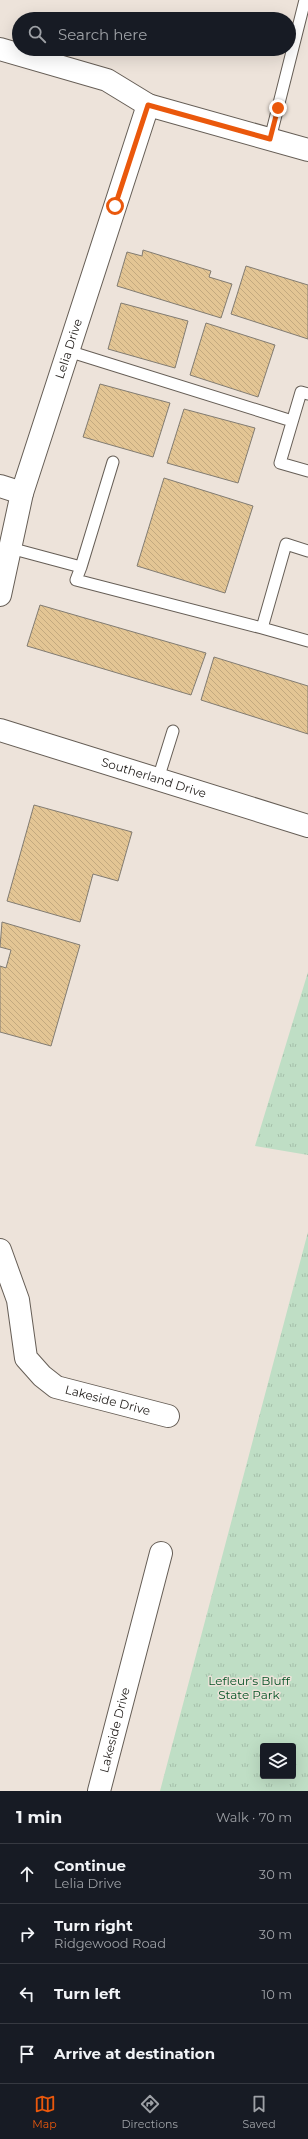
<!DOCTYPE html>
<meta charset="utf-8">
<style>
:root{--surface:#171b24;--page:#20242c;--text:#f1f3f6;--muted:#9ea1a6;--line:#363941;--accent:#ea580c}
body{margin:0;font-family:Montserrat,sans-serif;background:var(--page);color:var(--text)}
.controls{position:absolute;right:12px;bottom:12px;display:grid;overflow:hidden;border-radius:4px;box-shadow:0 4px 16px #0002}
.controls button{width:36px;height:36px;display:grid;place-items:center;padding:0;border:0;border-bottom:1px solid var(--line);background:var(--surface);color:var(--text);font:20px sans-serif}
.stop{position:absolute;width:12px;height:12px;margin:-9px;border:3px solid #ea580c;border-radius:50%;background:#fff}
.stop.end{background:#ea580c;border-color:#fff;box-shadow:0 1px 4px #0008}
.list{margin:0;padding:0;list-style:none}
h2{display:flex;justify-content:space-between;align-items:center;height:52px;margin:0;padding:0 16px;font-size:17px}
h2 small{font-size:13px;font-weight:400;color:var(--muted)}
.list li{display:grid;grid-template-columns:26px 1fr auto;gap:12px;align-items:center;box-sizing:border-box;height:60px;padding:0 16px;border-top:1px solid var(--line)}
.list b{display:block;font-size:15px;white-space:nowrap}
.list p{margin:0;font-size:13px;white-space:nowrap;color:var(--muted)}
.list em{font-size:13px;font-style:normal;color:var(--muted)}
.icon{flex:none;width:22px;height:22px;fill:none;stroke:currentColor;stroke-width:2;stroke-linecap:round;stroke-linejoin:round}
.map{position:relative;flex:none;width:308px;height:1791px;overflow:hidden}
.search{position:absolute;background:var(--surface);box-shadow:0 4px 16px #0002;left:12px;right:12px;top:12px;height:44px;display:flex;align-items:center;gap:10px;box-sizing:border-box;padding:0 14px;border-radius:22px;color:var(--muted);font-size:15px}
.sheet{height:292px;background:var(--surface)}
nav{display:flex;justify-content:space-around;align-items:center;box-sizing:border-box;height:56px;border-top:1px solid var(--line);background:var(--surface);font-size:11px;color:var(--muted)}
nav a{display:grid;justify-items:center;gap:2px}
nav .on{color:var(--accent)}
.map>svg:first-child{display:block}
</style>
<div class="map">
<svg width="308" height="1791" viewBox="0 0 308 1791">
<defs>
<pattern id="park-tufts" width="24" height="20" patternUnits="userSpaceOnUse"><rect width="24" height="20" fill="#bfdec5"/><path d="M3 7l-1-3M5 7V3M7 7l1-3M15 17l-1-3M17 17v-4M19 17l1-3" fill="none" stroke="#a4bea9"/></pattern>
<pattern id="building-back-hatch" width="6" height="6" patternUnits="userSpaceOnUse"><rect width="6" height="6" fill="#e3c594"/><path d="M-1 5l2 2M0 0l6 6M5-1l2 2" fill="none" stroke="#c3a97f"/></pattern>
</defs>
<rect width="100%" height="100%" fill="#ede3da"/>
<path fill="url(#park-tufts)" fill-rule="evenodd" d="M 308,972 L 308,1155 L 255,1146 Z
M 308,1232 L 308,1791 L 160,1791 ZM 263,1746 L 293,1746 L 293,1776 L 263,1776 Z"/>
<path fill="url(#building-back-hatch)" stroke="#827c72" d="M 143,250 L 211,271 L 209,277 L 232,284 L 221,318 L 117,286 L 127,252 L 142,256 Z
M 246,266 L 308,285 L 308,339 L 231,314 Z
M 121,303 L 188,321 L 175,368 L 108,349 Z
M 206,323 L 275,345 L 258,397 L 190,375 Z
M 100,384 L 170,403 L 153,457 L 83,437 Z
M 184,409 L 255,428 L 238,483 L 167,463 Z
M 164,478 L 253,506 L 225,593 L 137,566 Z
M 40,605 L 206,653 L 191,695 L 27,646 Z
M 214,657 L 308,686 L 308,734 L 201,700 Z
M 34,805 L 132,832 L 118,881 L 93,874 L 80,922 L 7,901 Z
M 2,922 L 80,945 L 51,1046 L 0,1032 L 0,966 L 6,968 L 11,950 L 0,947 Z"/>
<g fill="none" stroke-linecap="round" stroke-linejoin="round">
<defs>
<path id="lane" d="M 270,139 L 305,0
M 68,351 L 292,421
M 308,394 L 301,392 L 280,463 L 308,471
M 10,548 L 81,567 L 113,462
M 81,567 L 76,580 L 262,628 L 286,544 L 308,551
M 262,628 L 308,641
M 158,779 L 173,731"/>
<g id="street">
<path d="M 0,49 L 107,80 L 148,105 L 308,150"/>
<path d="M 0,486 L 22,493"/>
<path id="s1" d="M 0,595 L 22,493 L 148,105"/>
<path id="s2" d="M 0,730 L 308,826"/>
<path id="s3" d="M 0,1250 L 18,1300 L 26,1358 L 42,1376 L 56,1387 L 168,1416"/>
<path id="s4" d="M 99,1791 L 161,1553"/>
</g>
</defs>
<use href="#lane" stroke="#665e56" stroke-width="13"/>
<use href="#street" stroke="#665e56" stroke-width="24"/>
<use href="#lane" stroke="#fff" stroke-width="11"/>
<use href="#street" stroke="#fff" stroke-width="22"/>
</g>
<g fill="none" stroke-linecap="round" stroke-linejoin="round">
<path stroke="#ea580c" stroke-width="5" d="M 115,206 L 148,105 L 270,139 L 278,108"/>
</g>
<g text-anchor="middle" stroke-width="3" stroke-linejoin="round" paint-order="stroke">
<g font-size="12" fill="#26221f" stroke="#ede3da">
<text dy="4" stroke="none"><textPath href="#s1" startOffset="256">Lelia Drive</textPath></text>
<text dy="4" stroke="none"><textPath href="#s2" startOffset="161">Southerland Drive</textPath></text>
<text dy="4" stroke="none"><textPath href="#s3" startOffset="207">Lakeside Drive</textPath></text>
<text dy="4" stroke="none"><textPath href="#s4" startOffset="63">Lakeside Drive</textPath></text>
</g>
<g font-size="12" fill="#045325" stroke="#ede3da">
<text x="249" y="1685">Lefleur's Bluff<tspan x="249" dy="14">State Park</tspan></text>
</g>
</g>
</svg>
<div class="controls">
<button><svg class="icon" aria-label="layers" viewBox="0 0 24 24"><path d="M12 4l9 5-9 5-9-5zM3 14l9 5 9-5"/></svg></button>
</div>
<div class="stop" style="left:115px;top:206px"></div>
<div class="stop end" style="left:278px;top:108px"></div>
<div class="search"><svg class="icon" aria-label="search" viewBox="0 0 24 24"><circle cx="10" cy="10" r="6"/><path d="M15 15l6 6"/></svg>Search here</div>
</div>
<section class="sheet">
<h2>1 min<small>Walk · 70 m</small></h2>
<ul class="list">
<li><svg class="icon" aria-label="ahead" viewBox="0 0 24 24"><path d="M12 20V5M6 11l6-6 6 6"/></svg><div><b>Continue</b><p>Lelia Drive</p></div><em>30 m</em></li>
<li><svg class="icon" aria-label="right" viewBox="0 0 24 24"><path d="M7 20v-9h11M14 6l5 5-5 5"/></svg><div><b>Turn right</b><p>Ridgewood Road</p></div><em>30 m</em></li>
<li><svg class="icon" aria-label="left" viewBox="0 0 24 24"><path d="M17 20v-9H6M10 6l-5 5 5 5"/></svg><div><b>Turn left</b></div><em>10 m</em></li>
<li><svg class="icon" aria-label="arrive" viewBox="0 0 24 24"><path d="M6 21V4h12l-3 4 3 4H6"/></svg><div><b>Arrive at destination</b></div></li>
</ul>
</section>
<nav>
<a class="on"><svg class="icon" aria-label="map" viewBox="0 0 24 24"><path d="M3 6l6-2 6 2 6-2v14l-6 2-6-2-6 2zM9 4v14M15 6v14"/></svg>Map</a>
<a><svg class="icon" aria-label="directions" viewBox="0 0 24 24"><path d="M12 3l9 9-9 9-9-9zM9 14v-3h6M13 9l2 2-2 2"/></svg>Directions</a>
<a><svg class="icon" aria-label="saved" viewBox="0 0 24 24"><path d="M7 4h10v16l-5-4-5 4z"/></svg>Saved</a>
</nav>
